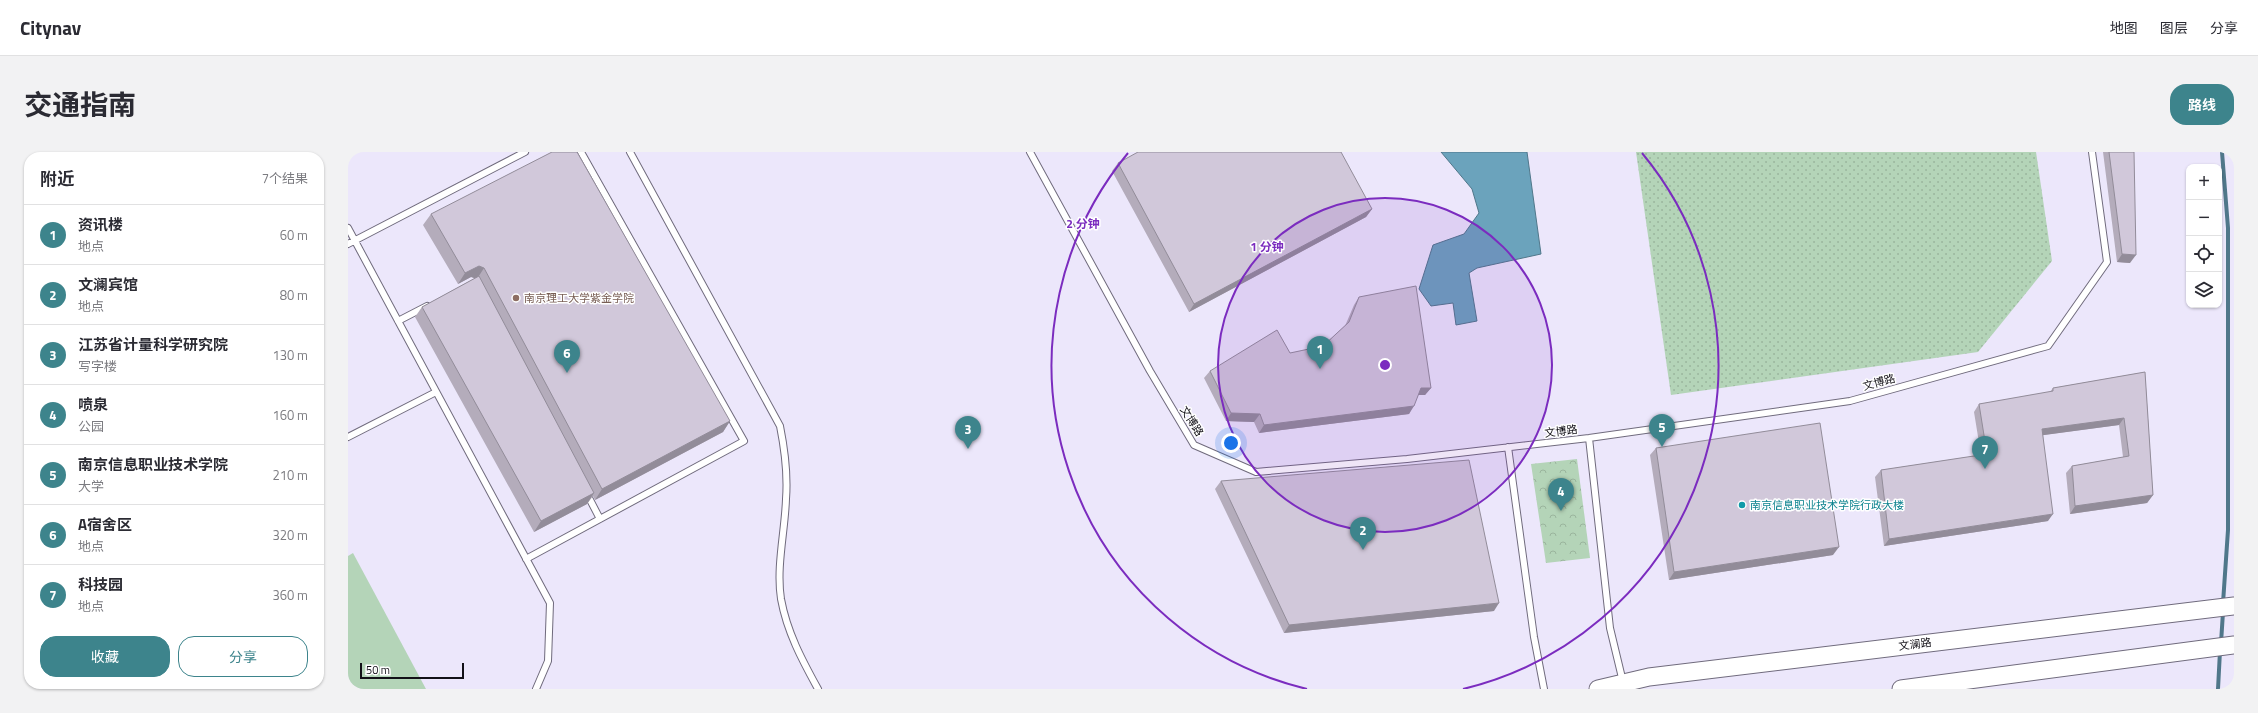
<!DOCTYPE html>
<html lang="zh">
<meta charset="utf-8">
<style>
:root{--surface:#fff;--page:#f2f2f3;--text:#2b2b33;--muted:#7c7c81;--line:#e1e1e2;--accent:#3d848c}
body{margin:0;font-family:"Titillium Web","Noto Sans SC",sans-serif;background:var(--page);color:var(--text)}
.controls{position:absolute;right:12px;top:12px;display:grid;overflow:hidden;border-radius:8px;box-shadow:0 1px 3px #0004}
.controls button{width:36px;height:36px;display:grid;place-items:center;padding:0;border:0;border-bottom:1px solid var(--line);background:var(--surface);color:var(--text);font:20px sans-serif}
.scale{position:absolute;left:12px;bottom:10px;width:104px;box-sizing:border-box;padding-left:4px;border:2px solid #121017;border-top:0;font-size:11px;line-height:14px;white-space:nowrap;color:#121017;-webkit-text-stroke:3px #fff;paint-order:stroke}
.you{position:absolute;left:883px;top:291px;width:14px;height:14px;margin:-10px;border:3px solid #fff;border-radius:50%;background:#1a73e8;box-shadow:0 0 0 6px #1a73e833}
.badge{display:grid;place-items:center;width:26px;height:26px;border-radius:50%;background:var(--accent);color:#fff;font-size:13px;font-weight:700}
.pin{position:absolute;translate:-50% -33px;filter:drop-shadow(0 1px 2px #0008)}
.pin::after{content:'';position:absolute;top:21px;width:14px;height:12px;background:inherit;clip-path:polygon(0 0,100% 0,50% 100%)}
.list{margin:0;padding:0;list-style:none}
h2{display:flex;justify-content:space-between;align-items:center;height:52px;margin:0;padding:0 16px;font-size:17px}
h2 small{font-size:13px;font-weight:400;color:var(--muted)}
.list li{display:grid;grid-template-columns:26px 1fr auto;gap:12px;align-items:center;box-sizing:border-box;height:60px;padding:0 16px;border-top:1px solid var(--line)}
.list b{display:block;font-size:15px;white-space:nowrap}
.list p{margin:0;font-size:13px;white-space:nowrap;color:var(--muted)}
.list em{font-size:13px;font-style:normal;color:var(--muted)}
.actions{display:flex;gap:8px;padding:12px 16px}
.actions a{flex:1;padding:9px 0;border:1px solid var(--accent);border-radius:16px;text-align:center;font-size:14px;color:var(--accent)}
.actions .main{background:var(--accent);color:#fff}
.icon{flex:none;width:22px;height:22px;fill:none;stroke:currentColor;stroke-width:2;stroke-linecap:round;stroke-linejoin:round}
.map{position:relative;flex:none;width:1886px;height:537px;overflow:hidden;border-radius:16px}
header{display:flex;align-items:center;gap:24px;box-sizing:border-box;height:56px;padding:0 20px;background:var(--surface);border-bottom:1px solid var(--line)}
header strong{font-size:19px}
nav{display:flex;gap:22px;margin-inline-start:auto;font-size:14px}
.intro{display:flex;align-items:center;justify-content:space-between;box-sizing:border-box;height:96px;padding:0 24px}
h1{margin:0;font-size:28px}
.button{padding:10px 18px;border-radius:16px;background:var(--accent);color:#fff;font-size:14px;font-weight:700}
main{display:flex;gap:24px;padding:0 24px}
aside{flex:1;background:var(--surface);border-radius:16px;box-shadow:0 1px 3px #0004}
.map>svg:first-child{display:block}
</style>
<header>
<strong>Citynav</strong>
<nav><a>地图</a><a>图层</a><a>分享</a></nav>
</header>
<div class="intro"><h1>交通指南</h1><a class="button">路线</a></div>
<main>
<aside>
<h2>附近<small>7个结果</small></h2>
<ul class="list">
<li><span class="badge">1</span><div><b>资讯楼</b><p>地点</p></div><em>60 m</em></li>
<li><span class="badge">2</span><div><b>文澜宾馆</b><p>地点</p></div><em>80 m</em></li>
<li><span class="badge">3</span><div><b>江苏省计量科学研究院</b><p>写字楼</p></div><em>130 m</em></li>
<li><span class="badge">4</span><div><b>喷泉</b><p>公园</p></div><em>160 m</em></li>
<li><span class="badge">5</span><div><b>南京信息职业技术学院</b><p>大学</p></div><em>210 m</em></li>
<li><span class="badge">6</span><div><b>A宿舍区</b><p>地点</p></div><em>320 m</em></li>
<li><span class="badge">7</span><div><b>科技园</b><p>地点</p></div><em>360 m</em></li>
</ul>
<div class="actions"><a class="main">收藏</a><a>分享</a></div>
</aside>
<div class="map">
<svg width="1886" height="537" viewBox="0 0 1886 537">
<defs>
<pattern id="grass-dots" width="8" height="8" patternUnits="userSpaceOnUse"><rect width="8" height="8" fill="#b4d4b8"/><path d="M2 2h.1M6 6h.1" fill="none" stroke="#9ab59d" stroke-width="1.8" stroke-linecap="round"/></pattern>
<pattern id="park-crowns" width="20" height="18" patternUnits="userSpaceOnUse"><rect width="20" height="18" fill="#b4d4b8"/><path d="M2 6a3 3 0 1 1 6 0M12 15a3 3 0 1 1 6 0" fill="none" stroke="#9ab59d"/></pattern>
</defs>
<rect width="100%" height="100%" fill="#ece7fb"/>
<path fill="url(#grass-dots)" d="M 1288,0 L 1688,0 L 1704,109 L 1630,200 L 1323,243 Z"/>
<path fill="url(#park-crowns)" d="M 1229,307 L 1242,406 L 1198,411 L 1183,312 Z"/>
<path fill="#b4d4b8" d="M 5,401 L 78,537 L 0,537 L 0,404 Z"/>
<path fill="#6ba3bc" stroke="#50778a" d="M 1093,0 L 1179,0 L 1193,102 L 1129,116 L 1121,121 L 1129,169 L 1108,173 L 1105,151 L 1083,154 L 1071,137 L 1085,93 L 1116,82 L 1131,61 L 1124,37 Z"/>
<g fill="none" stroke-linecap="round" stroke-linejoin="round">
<path stroke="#50778a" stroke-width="4" d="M 1874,0 L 1880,76 L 1880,378 L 1875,451
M 1873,491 L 1875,460
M 1870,537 L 1872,499"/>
<defs>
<path id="lane" d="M 282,0 L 432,274 C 437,299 440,321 438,347 C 437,379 428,415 433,447 C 439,480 454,508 470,537
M 682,0 L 802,219 L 846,293 L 908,320 L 1059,307 L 1241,286 L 1502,249 L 1700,194 L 1759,110 L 1744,0
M 0,76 L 202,451 L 200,509 L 188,537
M 0,92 L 177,0
M 50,169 L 79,154
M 0,285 L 88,240
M 1241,286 L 1262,476 L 1275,530
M 1160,295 L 1186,485 L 1196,537
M 239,342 L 252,367
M 178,407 L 396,289 L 233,0"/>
<path id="secondary" d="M 1250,537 L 1301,525 L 1886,454
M 1553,537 L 1886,493"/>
</defs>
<use href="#lane" stroke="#706b7d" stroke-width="8"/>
<use href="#secondary" stroke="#706b7d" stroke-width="19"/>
<use href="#lane" stroke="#fff" stroke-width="6"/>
<use href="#secondary" stroke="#fff" stroke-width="17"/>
</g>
<path fill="#b4acbb" d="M 1755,0 L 1786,0 L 1782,111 L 1769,110 Z
M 770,11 L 1024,57 L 1018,65 L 841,160 L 764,19 Z
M 83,62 L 382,269 L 375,280 L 247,348 L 245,344 L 239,352 L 186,380 L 67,165 L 74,155 L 127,126 L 123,125 L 110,132 L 75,73 Z
M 1011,145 L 1083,236 L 1077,243 L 1070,243 L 1061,262 L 911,281 L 906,270 L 878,269 L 856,226 L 862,219 L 975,194 L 997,174 L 1006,153 Z
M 1797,220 L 1805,343 L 1799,351 L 1722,362 L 1718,321 L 1724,314 L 1775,305 L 1771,273 L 1695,283 L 1700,369 L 1536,394 L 1527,325 L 1533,318 L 1633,303 L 1626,260 L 1631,252 L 1702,240 L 1705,236 Z
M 1308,296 L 1485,403 L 1321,428 L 1302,303 Z
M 873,329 L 1146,459 L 936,481 L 867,337 Z"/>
<path fill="#928c99" d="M 1024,57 L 1018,65 L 841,160 L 846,152 Z
M 1774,102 L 1788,103 L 1782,111 L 1769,110 Z
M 131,114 L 136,116 L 129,127 L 123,125 L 110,132 L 117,121 Z
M 1073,236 L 1083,236 L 1077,243 L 1067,243 Z
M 1066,254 L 1061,262 L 911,281 L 916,273 Z
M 883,261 L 912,262 L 906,270 L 878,269 Z
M 1776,266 L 1771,273 L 1689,284 L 1694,277 Z
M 382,269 L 375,280 L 247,348 L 254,337 Z
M 246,341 L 239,352 L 186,380 L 193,369 Z
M 1805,343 L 1799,351 L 1722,362 L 1727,354 Z
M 1705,362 L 1700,369 L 1536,394 L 1541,387 Z
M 1491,395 L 1485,403 L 1321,428 L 1326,420 Z
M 1151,451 L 1146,459 L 936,481 L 941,473 Z"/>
<path fill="#d1c8da" stroke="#928c99" d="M 204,0 L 229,0 L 382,269 L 254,337 L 136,116 L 131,114 L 117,121 L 83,62 Z
M 790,0 L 993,0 L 1024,57 L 846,152 L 770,11 Z
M 1761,0 L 1786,0 L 1788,103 L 1774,102 Z
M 131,124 L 246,341 L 193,369 L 74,155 Z
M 1068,134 L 1083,236 L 1073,236 L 1066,254 L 916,273 L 912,262 L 883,261 L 862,219 L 929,178 L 942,201 L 975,194 L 1001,170 L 1011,145 Z
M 1797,220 L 1805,343 L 1727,354 L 1724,314 L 1781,304 L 1776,266 L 1694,277 L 1705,362 L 1541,387 L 1533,318 L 1639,302 L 1631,252 L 1705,239 L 1705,236 Z
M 1472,271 L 1491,395 L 1326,420 L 1308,296 Z
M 1121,308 L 1151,451 L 941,473 L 873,329 Z"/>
<circle cx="1037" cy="213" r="167" fill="#7b2cbf" fill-opacity=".12"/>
<g fill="none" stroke="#7b2cbf" stroke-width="2">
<circle cx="1037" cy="213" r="167"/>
<path d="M959 537A333 333 0 0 1 780 1M1294 1A333 333 0 0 1 1115 537"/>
</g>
<circle fill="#8d6e63" stroke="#fff" stroke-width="1.5" cx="168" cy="146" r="4"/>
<circle fill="#0f9aa8" stroke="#fff" stroke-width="1.5" cx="1394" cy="353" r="4"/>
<g text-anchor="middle" stroke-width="3" stroke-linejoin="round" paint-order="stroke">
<g font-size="11" fill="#785e54" stroke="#fff" text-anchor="start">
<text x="176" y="150">南京理工大学紫金学院</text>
</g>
<g font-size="11" fill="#121017" stroke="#fff">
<text transform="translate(1531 230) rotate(-15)" y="4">文博路</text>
<text transform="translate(844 269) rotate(58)" y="4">文博路</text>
<text transform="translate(1213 279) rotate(-7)" y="4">文博路</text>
<text transform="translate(1567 492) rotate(-7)" y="4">文澜路</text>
</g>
<g font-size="11" fill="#0d838f" stroke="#fff" text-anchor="start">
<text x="1402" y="357">南京信息职业技术学院行政大楼</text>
</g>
</g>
<circle cx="1037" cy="213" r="6" fill="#7b2cbf" stroke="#fff" stroke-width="2"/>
<g font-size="12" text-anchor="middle" font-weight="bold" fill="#7b2cbf" stroke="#fff" stroke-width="3" stroke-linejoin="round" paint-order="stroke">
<text x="735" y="76">2 分钟</text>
<text x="919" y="99">1 分钟</text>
</g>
</svg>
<div class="controls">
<button>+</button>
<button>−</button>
<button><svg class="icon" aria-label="locate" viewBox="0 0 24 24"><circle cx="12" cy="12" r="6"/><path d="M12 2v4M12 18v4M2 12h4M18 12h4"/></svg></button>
<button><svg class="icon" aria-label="layers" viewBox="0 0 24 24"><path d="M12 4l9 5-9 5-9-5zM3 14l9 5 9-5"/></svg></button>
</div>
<div class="scale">50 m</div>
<div class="you"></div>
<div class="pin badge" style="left:972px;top:217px">1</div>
<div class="pin badge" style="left:1015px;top:398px">2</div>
<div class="pin badge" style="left:620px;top:297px">3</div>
<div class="pin badge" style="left:1213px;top:359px">4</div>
<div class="pin badge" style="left:1314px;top:295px">5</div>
<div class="pin badge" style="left:219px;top:221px">6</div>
<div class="pin badge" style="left:1637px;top:317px">7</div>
</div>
</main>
